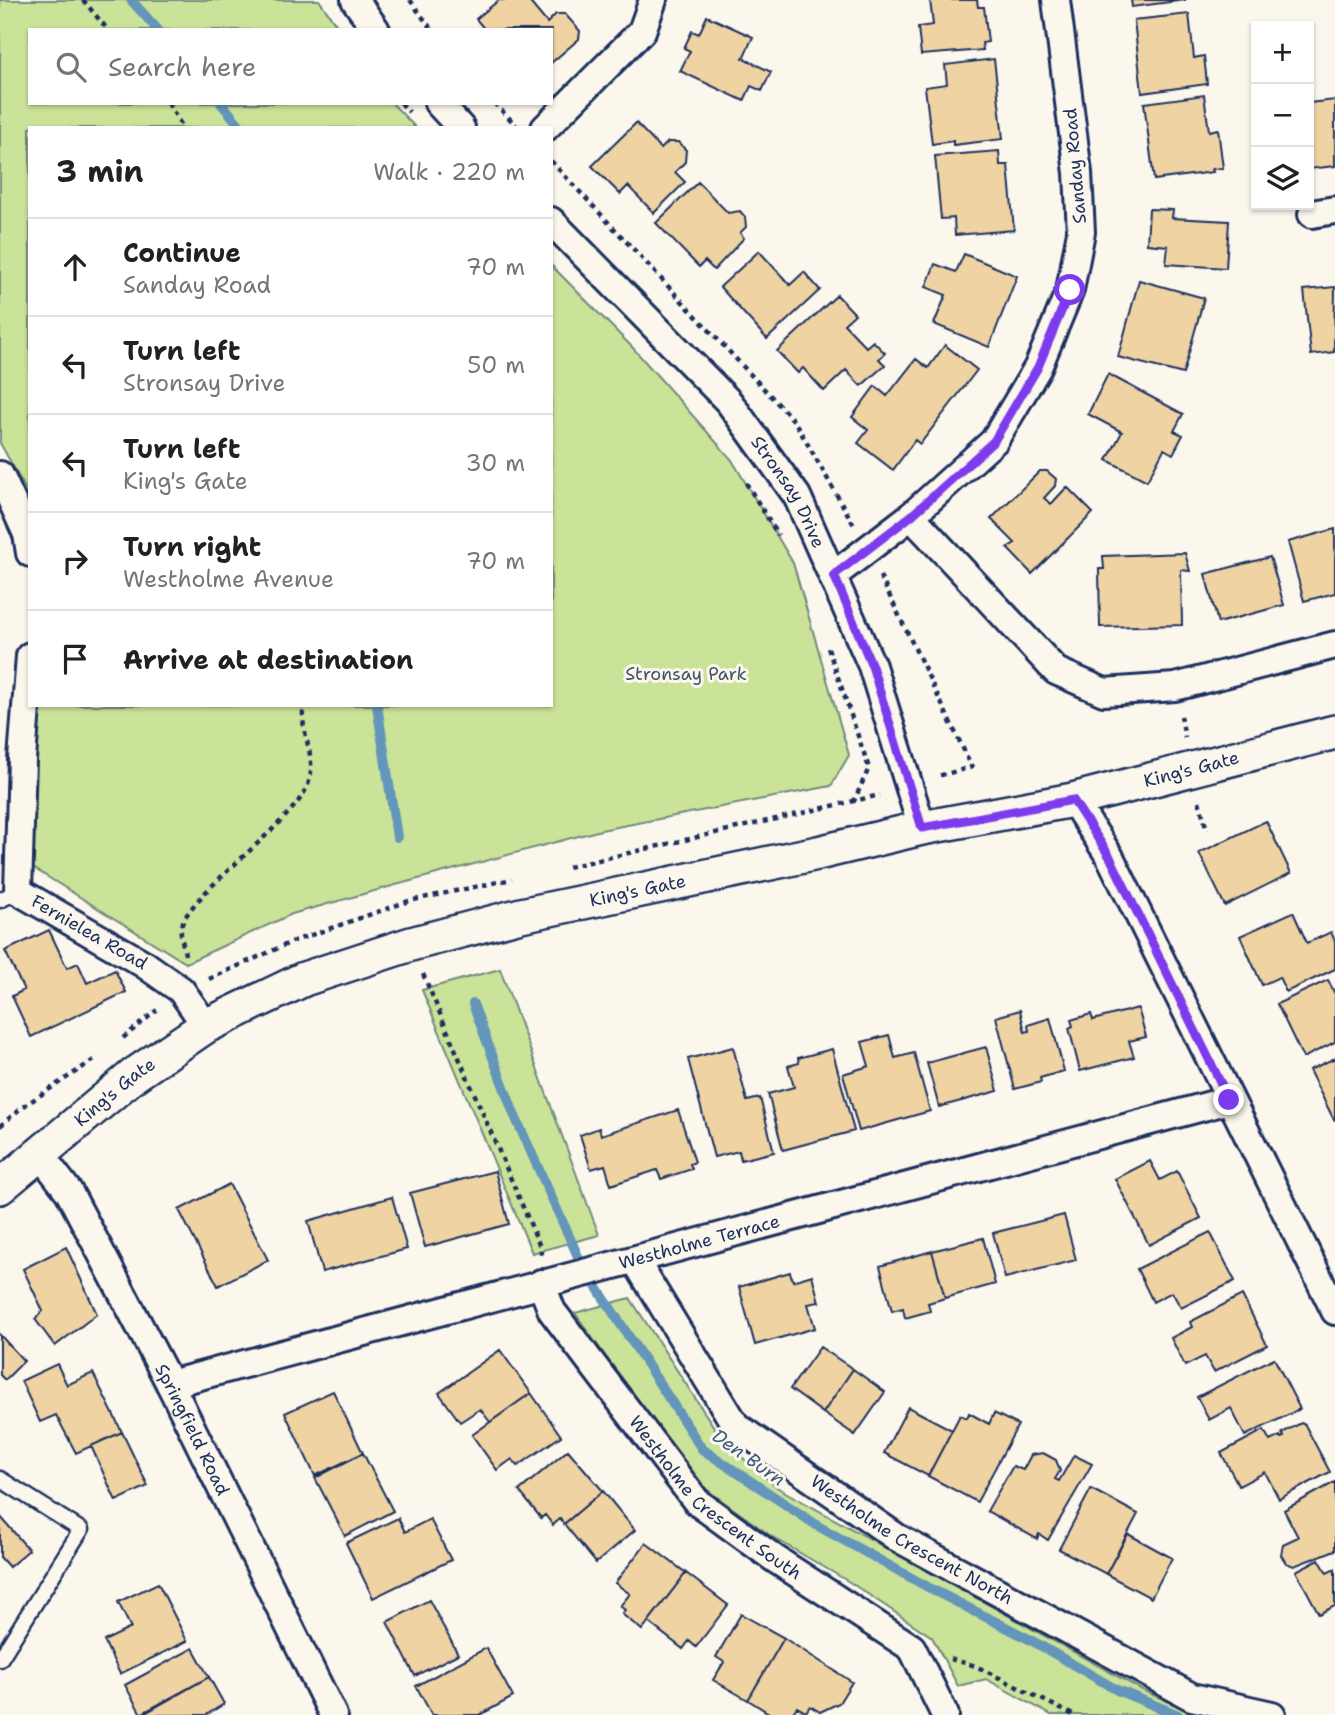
<!DOCTYPE html>
<meta charset="utf-8">
<style>
:root{--surface:#fff;--page:#f6f6f6;--text:#202124;--muted:#757577;--line:#e0e0e0}
body{margin:0;font-family:"Shantell Sans",sans-serif;background:var(--page);color:var(--text)}
.controls{position:absolute;right:21px;top:21px;display:grid;overflow:hidden;border-radius:0px;box-shadow:0 2px 5px #0004}
.controls button{width:63px;height:63px;display:grid;place-items:center;padding:0;border:0;border-bottom:2px solid var(--line);background:var(--surface);color:var(--text);font:35px sans-serif}
.stop{position:absolute;width:21px;height:21px;margin:-16px;border:5px solid #7c3aed;border-radius:50%;background:#fff}
.stop.end{background:#7c3aed;border-color:#fff;box-shadow:0 2px 7px #0008}
.list{margin:0;padding:0;list-style:none}
h2{display:flex;justify-content:space-between;align-items:center;height:91px;margin:0;padding:0 28px;font-size:30px}
h2 small{font-size:23px;font-weight:400;color:var(--muted)}
.list li{display:grid;grid-template-columns:46px 1fr auto;gap:21px;align-items:center;box-sizing:border-box;height:98px;padding:0 28px;border-top:2px solid var(--line)}
.list b{display:block;font-size:26px;white-space:nowrap}
.list p{margin:0;font-size:23px;white-space:nowrap;color:var(--muted)}
.list em{font-size:23px;font-style:normal;color:var(--muted)}
.icon{flex:none;width:38px;height:38px;fill:none;stroke:currentColor;stroke-width:2;stroke-linecap:round;stroke-linejoin:round}
.map{position:relative;flex:none;width:1335px;height:1715px;overflow:hidden}
.search{position:absolute;background:var(--surface);box-shadow:0 2px 5px #0004;left:28px;top:28px;width:525px;height:77px;display:flex;align-items:center;gap:18px;box-sizing:border-box;padding:0 24px;border-radius:0px;color:var(--muted);font-size:26px}
.panel{position:absolute;background:var(--surface);box-shadow:0 2px 5px #0004;left:28px;top:126px;width:525px;height:581px;border-radius:0px}
.map>svg:first-child{display:block}
</style>
<div class="map">
<svg width="1335" height="1715" viewBox="0 0 1335 1715">
<rect width="100%" height="100%" fill="#fbf7ec"/>
<filter id="ink" filterUnits="userSpaceOnUse"><feTurbulence type="fractalNoise" baseFrequency=".0143" numOctaves="2"/><feDisplacementMap in="SourceGraphic" scale="14" xChannelSelector="R" yChannelSelector="G"/><feConvolveMatrix kernelMatrix="1 2 1 2 8 2 1 2 1" color-interpolation-filters="sRGB"/></filter>
<g filter="url(#ink)">
<path fill="#cae399" stroke="#72897c" stroke-width="2" d="M 0,0 L 319,0 L 340,30 L 30,30 L 30,103 L 392,103 L 416,128 L 30,128 L 30,497 L 0,443 Z
M 551,265 L 632,347 L 732,460 L 793,563 L 849,755 L 831,786 L 601,830 L 392,886 L 292,914 L 186,963 L 30,866 L 33,773 L 40,705 L 551,705 Z
M 500,969 L 599,1235 L 532,1253 L 422,990 Z
M 630,1298 L 723,1441 L 778,1488 L 1146,1692 L 1200,1715 L 1051,1715 L 986,1679 L 958,1686 L 932,1637 L 851,1583 L 771,1536 L 702,1486 L 665,1441 L 575,1313 Z"/>
<g fill="none" stroke-linecap="round" stroke-linejoin="round">
<path stroke="#6496ba" stroke-width="10" d="M 131,0 L 158,30
M 221,103 L 242,128
M 377,705 L 397,837
M 473,1004 L 514,1114 L 581,1263 L 702,1449 L 818,1526 L 935,1591 L 1029,1639 L 1117,1690 L 1178,1715"/>
</g>
<path fill="#efd3a3" stroke="#1b2f5e" stroke-width="2" d="M 499,0 L 528,0 L 547,23 L 556,14 L 565,14 L 580,31 L 579,39 L 551,63 L 551,30 L 485,30 L 476,19 Z
M 930,0 L 977,0 L 978,7 L 984,7 L 988,42 L 982,43 L 983,50 L 921,55 L 918,27 L 933,25 Z
M 1131,0 L 1186,0 L 1132,7 Z
M 1189,14 L 1194,58 L 1204,56 L 1207,84 L 1142,93 L 1134,20 Z
M 707,16 L 753,37 L 743,58 L 771,72 L 762,91 L 751,86 L 744,101 L 680,71 L 690,51 L 684,48 L 692,31 L 699,34 Z
M 994,59 L 1003,139 L 953,145 L 953,141 L 932,144 L 925,87 L 947,84 L 945,65 Z
M 1204,95 L 1209,131 L 1218,129 L 1223,168 L 1212,169 L 1213,172 L 1154,180 L 1144,103 Z
M 1335,100 L 1335,166 L 1309,169 L 1309,103 Z
M 636,123 L 661,149 L 668,142 L 678,142 L 686,150 L 685,162 L 675,172 L 685,182 L 654,213 L 628,186 L 620,194 L 592,166 Z
M 999,151 L 1000,165 L 1008,165 L 1014,230 L 955,235 L 954,218 L 941,219 L 935,156 Z
M 698,182 L 728,213 L 740,211 L 745,217 L 746,227 L 740,233 L 744,238 L 714,270 L 705,261 L 699,267 L 656,223 Z
M 1149,209 L 1173,210 L 1172,218 L 1229,221 L 1226,268 L 1166,264 L 1168,246 L 1147,244 Z
M 759,251 L 790,285 L 804,272 L 820,290 L 767,339 L 720,287 Z
M 964,254 L 1017,276 L 989,347 L 934,324 L 946,295 L 926,287 L 935,264 L 956,272 Z
M 1139,280 L 1204,298 L 1183,374 L 1118,357 Z
M 1335,287 L 1334,352 L 1311,355 L 1304,290 Z
M 837,295 L 855,314 L 844,324 L 866,347 L 873,341 L 885,353 L 879,359 L 885,365 L 861,386 L 846,370 L 824,391 L 803,368 L 798,373 L 777,351 Z
M 945,345 L 977,370 L 920,444 L 915,440 L 893,470 L 858,443 L 868,430 L 852,417 L 875,386 L 887,396 L 916,359 L 928,368 Z
M 1108,374 L 1183,414 L 1174,431 L 1183,435 L 1173,454 L 1164,449 L 1147,481 L 1107,460 L 1122,432 L 1088,414 Z
M 1040,471 L 1047,471 L 1056,479 L 1055,486 L 1044,498 L 1051,504 L 1067,487 L 1093,513 L 1032,574 L 1007,548 L 1015,543 L 991,519 Z
M 1335,529 L 1335,593 L 1304,601 L 1288,542 Z
M 1185,553 L 1190,571 L 1181,570 L 1182,625 L 1100,627 L 1099,569 L 1104,569 L 1103,556 Z
M 1270,557 L 1284,605 L 1218,623 L 1205,574 Z
M 1266,821 L 1291,873 L 1225,906 L 1199,853 Z
M 1293,912 L 1307,943 L 1331,932 L 1335,941 L 1335,969 L 1286,992 L 1279,977 L 1262,985 L 1240,936 Z
M 49,930 L 67,968 L 78,963 L 87,983 L 115,970 L 126,992 L 31,1037 L 12,996 L 24,990 L 5,951 Z
M 1328,980 L 1335,994 L 1335,1042 L 1303,1058 L 1277,1004 Z
M 1138,1008 L 1146,1037 L 1129,1041 L 1134,1057 L 1080,1071 L 1069,1028 L 1073,1026 L 1071,1020 L 1091,1014 L 1093,1020 Z
M 1020,1010 L 1025,1032 L 1029,1031 L 1028,1025 L 1050,1018 L 1064,1071 L 1040,1078 L 1041,1082 L 1015,1089 L 996,1017 Z
M 889,1035 L 895,1058 L 914,1053 L 930,1111 L 859,1131 L 843,1074 L 869,1066 L 862,1042 Z
M 733,1047 L 747,1101 L 760,1098 L 774,1152 L 741,1160 L 739,1151 L 714,1157 L 688,1059 Z
M 986,1047 L 998,1091 L 939,1107 L 927,1063 Z
M 832,1049 L 854,1131 L 783,1150 L 768,1094 L 794,1087 L 788,1066 L 799,1063 L 798,1058 Z
M 1335,1058 L 1335,1119 L 1334,1120 L 1309,1070 Z
M 678,1110 L 695,1162 L 690,1164 L 692,1169 L 661,1179 L 657,1170 L 611,1185 L 605,1165 L 591,1169 L 580,1135 L 599,1128 L 601,1135 Z
M 1150,1161 L 1160,1180 L 1177,1171 L 1201,1218 L 1149,1245 L 1115,1179 Z
M 495,1171 L 509,1224 L 425,1247 L 410,1193 Z
M 229,1184 L 268,1260 L 218,1286 L 179,1210 Z
M 392,1197 L 407,1249 L 322,1272 L 308,1221 Z
M 1064,1215 L 1076,1260 L 1005,1278 L 993,1233 Z
M 1210,1232 L 1235,1281 L 1181,1308 L 1172,1292 L 1153,1302 L 1137,1269 Z
M 983,1238 L 995,1284 L 945,1298 L 932,1251 Z
M 66,1247 L 97,1314 L 55,1346 L 35,1319 L 43,1311 L 23,1269 Z
M 932,1251 L 945,1298 L 928,1303 L 930,1311 L 905,1318 L 903,1308 L 892,1311 L 880,1266 Z
M 790,1272 L 793,1281 L 812,1275 L 819,1302 L 808,1304 L 815,1328 L 755,1345 L 739,1287 Z
M 1242,1295 L 1267,1345 L 1214,1372 L 1205,1356 L 1185,1366 L 1171,1338 L 1192,1327 L 1190,1322 Z
M 0,1335 L 24,1361 L 5,1380 L 0,1375 Z
M 820,1347 L 853,1369 L 823,1413 L 790,1389 Z
M 500,1350 L 531,1393 L 490,1422 L 480,1409 L 460,1422 L 439,1393 Z
M 1274,1358 L 1300,1409 L 1245,1436 L 1231,1408 L 1209,1420 L 1197,1397 Z
M 57,1364 L 67,1385 L 93,1373 L 122,1432 L 76,1453 L 56,1415 L 40,1422 L 21,1381 Z
M 853,1369 L 885,1392 L 855,1435 L 823,1413 Z
M 333,1391 L 363,1453 L 315,1476 L 285,1413 Z
M 531,1393 L 561,1436 L 518,1466 L 512,1459 L 497,1470 L 472,1435 Z
M 908,1407 L 952,1430 L 928,1476 L 884,1453 Z
M 969,1413 L 989,1424 L 994,1413 L 1018,1425 L 977,1502 L 928,1476 L 960,1415 L 967,1418 Z
M 1301,1423 L 1305,1425 L 1330,1472 L 1279,1499 L 1265,1472 L 1239,1486 L 1221,1453 L 1264,1430 L 1270,1441 L 1280,1436 L 1281,1438 L 1284,1437 L 1282,1433 Z
M 122,1432 L 148,1486 L 116,1501 L 91,1446 Z
M 568,1450 L 603,1491 L 564,1524 L 560,1519 L 553,1525 L 545,1515 L 541,1518 L 519,1491 Z
M 363,1453 L 393,1511 L 345,1536 L 315,1478 Z
M 1043,1453 L 1056,1460 L 1060,1471 L 1055,1479 L 1059,1481 L 1074,1455 L 1092,1464 L 1048,1540 L 1039,1534 L 1037,1539 L 987,1511 L 1013,1466 L 1023,1470 L 1031,1455 Z
M 1335,1482 L 1335,1550 L 1294,1566 L 1286,1563 L 1281,1555 L 1283,1544 L 1298,1537 L 1284,1510 Z
M 1091,1489 L 1138,1514 L 1106,1574 L 1059,1549 Z
M 603,1491 L 635,1530 L 596,1563 L 564,1524 Z
M 0,1516 L 29,1550 L 9,1567 L 0,1557 Z
M 398,1518 L 405,1532 L 430,1519 L 451,1560 L 373,1598 L 346,1543 Z
M 1128,1534 L 1172,1558 L 1151,1598 L 1106,1574 Z
M 646,1543 L 686,1573 L 642,1630 L 622,1614 L 625,1610 L 620,1606 L 630,1594 L 615,1583 Z
M 1319,1559 L 1327,1573 L 1335,1569 L 1335,1606 L 1319,1614 L 1296,1571 Z
M 686,1573 L 728,1605 L 696,1647 L 689,1641 L 683,1649 L 648,1622 Z
M 158,1583 L 187,1641 L 120,1674 L 104,1641 L 131,1628 L 118,1602 Z
M 429,1600 L 458,1654 L 415,1676 L 387,1622 Z
M 741,1614 L 784,1638 L 748,1700 L 713,1680 L 724,1662 L 716,1657 Z
M 784,1638 L 852,1682 L 839,1703 L 820,1712 L 810,1706 L 806,1712 L 797,1707 L 791,1715 L 772,1715 L 748,1700 Z
M 193,1648 L 209,1677 L 141,1714 L 125,1685 Z
M 486,1648 L 513,1697 L 480,1715 L 432,1715 L 416,1686 Z
M 209,1677 L 224,1704 L 206,1715 L 142,1715 Z"/>
<g fill="none" stroke-linecap="round" stroke-linejoin="round">
<defs>
<path id="service" d="M 0,900 L 18,891
M 0,1479 L 81,1530 L 0,1659"/>
<g id="minor">
<path d="M 355,0 L 376,30"/>
<path d="M 438,103 L 461,128"/>
<path d="M 545,128 L 642,31 L 653,0"/>
<path d="M 1312,214 L 1335,210"/>
<path id="s1" d="M 551,221 L 729,402 L 797,496 L 872,666 L 922,828"/>
<path d="M 0,475 L 27,534 L 30,553"/>
<path d="M 911,516 L 1056,671 L 1104,692 L 1175,687 L 1335,645"/>
<path d="M 834,575 L 911,516 L 994,441 L 1038,367 L 1070,290 L 1081,232 L 1078,173 L 1056,0"/>
<path id="s2" d="M 30,656 L 22,759 L 18,891 L 144,964 L 181,990 L 206,1026"/>
<path d="M 1073,800 L 1110,857 L 1335,1311"/>
<path id="s3" d="M 39,1153 L 69,1192 L 170,1384 L 333,1715"/>
<path id="s4" d="M 635,1260 L 736,1426 L 896,1537 L 1192,1697 L 1272,1715"/>
<path id="s5" d="M 541,1283 L 552,1311 L 697,1502 L 775,1559 L 912,1648 L 945,1715"/>
<path id="s6" d="M 170,1384 L 1229,1100"/>
</g>
<g id="tertiary">
<path id="s7" d="M 0,1187 L 134,1075 L 206,1026 L 304,979 L 411,944 L 521,915 L 818,853 L 922,828 L 1073,800 L 1335,732"/>
</g>
</defs>
<use href="#service" stroke="#1b2f5e" stroke-width="19"/>
<use href="#minor" stroke="#1b2f5e" stroke-width="32"/>
<use href="#tertiary" stroke="#1b2f5e" stroke-width="38"/>
<path stroke="#1b2f5e" stroke-width="4.5" stroke-dasharray="5 5" stroke-linecap="butt" d="M 83,0 L 108,30
M 410,0 L 432,30
M 168,103 L 183,128
M 401,103 L 409,112
M 494,103 L 516,125
M 551,161 L 795,422 L 854,525
M 746,483 L 778,535
M 880,576 L 972,767 L 938,776
M 828,648 L 869,768 L 854,801
M 1181,716 L 1185,738
M 1199,801 L 1207,830
M 568,867 L 880,795
M 185,955 C 184,947 180,936 181,928 C 186,896 288,827 306,789 C 321,760 298,734 304,705
M 423,974 L 541,1249 L 541,1256
M 209,979 L 294,941 L 409,901 L 512,879
M 123,1038 L 157,1010
M 0,1126 L 21,1108 L 97,1058
M 950,1659 L 976,1666 L 1073,1715"/>
<use href="#service" stroke="#fbf7ec" stroke-width="14"/>
<use href="#minor" stroke="#fbf7ec" stroke-width="26"/>
<use href="#tertiary" stroke="#fbf7ec" stroke-width="33"/>
</g>
</g>
<g fill="none" stroke-linecap="round" stroke-linejoin="round" filter="url(#ink)">
<path stroke="#7c3aed" stroke-width="9" d="M 1070,290 L 1038,367 L 994,441 L 911,516 L 834,575 L 872,666 L 922,828 L 1073,800 L 1110,857 L 1229,1100"/>
</g>
<g text-anchor="middle" stroke-width="6" stroke-linejoin="round" paint-order="stroke">
<g font-size="18" fill="#1b2f5e" stroke="#fbf7ec">
<text transform="translate(1075 166) rotate(-95)" y="6">Sanday Road</text>
<text dy="6" stroke="none"><textPath href="#s1" startOffset="362">Stronsay Drive</textPath></text>
<text dy="6" stroke="none"><textPath href="#s7" startOffset="1283">King's Gate</textPath></text>
<text dy="6" stroke="none"><textPath href="#s7" startOffset="716">King's Gate</textPath></text>
<text dy="6" stroke="none"><textPath href="#s2" startOffset="318">Fernielea Road</textPath></text>
<text dy="6" stroke="none"><textPath href="#s7" startOffset="149">King's Gate</textPath></text>
<text dy="6" stroke="none"><textPath href="#s6" startOffset="548">Westholme Terrace</textPath></text>
<text dy="6" stroke="none"><textPath href="#s3" startOffset="317">Springfield Road</textPath></text>
<text dy="6" stroke="none"><textPath href="#s5" startOffset="280">Westholme Crescent South</textPath></text>
<text dy="6" stroke="none"><textPath href="#s4" startOffset="404">Westholme Crescent North</textPath></text>
</g>
<g font-size="18" fill="#3e536a" stroke="#fbf7ec">
<text x="686" y="680">Stronsay Park</text>
</g>
<g font-size="19" font-style="italic" fill="#3a5a84" stroke="#fbf7ec">
<text transform="translate(749 1457) rotate(35)" y="7">Den Burn</text>
</g>
</g>
</svg>
<div class="controls">
<button>+</button>
<button>−</button>
<button><svg class="icon" aria-label="layers" viewBox="0 0 24 24"><path d="M12 4l9 5-9 5-9-5zM3 14l9 5 9-5"/></svg></button>
</div>
<div class="stop" style="left:1070px;top:290px"></div>
<div class="stop end" style="left:1229px;top:1100px"></div>
<div class="search"><svg class="icon" aria-label="search" viewBox="0 0 24 24"><circle cx="10" cy="10" r="6"/><path d="M15 15l6 6"/></svg>Search here</div>
<section class="panel">
<h2>3 min<small>Walk · 220 m</small></h2>
<ul class="list">
<li><svg class="icon" aria-label="ahead" viewBox="0 0 24 24"><path d="M12 20V5M6 11l6-6 6 6"/></svg><div><b>Continue</b><p>Sanday Road</p></div><em>70 m</em></li>
<li><svg class="icon" aria-label="left" viewBox="0 0 24 24"><path d="M17 20v-9H6M10 6l-5 5 5 5"/></svg><div><b>Turn left</b><p>Stronsay Drive</p></div><em>50 m</em></li>
<li><svg class="icon" aria-label="left" viewBox="0 0 24 24"><path d="M17 20v-9H6M10 6l-5 5 5 5"/></svg><div><b>Turn left</b><p>King's Gate</p></div><em>30 m</em></li>
<li><svg class="icon" aria-label="right" viewBox="0 0 24 24"><path d="M7 20v-9h11M14 6l5 5-5 5"/></svg><div><b>Turn right</b><p>Westholme Avenue</p></div><em>70 m</em></li>
<li><svg class="icon" aria-label="arrive" viewBox="0 0 24 24"><path d="M6 21V4h12l-3 4 3 4H6"/></svg><div><b>Arrive at destination</b></div></li>
</ul>
</section>
</div>
